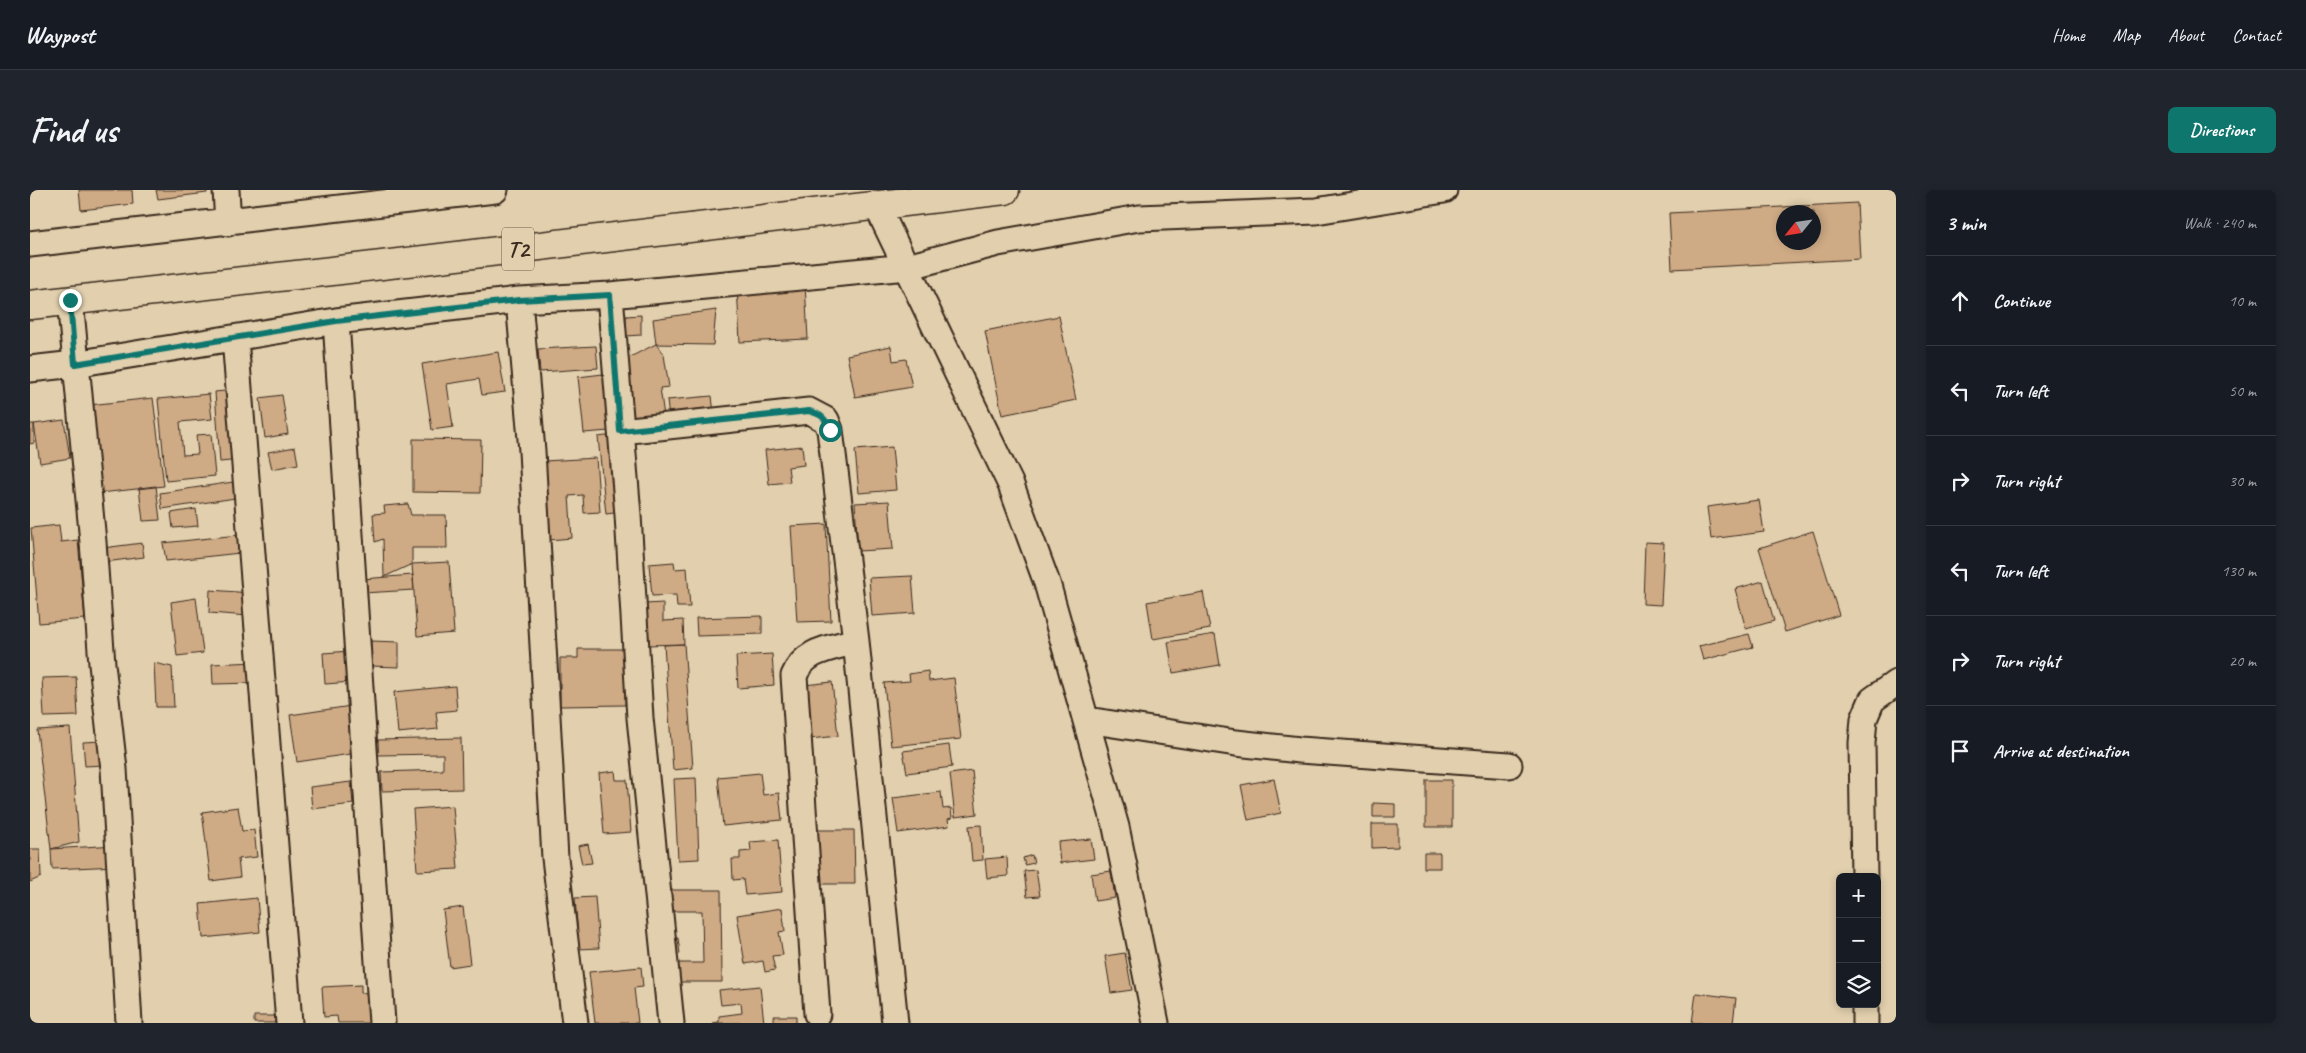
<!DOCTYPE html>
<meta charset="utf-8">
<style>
:root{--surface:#171b24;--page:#20242c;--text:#f1f3f6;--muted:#9ea1a6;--line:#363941;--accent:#0f766e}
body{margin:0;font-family:Caveat,sans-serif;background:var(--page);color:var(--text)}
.controls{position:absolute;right:15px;bottom:15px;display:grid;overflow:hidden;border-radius:8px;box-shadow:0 2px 8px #0003}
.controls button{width:45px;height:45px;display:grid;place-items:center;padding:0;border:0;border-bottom:1px solid var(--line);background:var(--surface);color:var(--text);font:25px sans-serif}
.compass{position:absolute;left:1746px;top:15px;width:45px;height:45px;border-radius:50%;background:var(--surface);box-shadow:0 2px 8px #0003;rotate:240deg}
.stop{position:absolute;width:15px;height:15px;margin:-11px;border:4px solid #0f766e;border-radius:50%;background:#fff}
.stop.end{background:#0f766e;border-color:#fff;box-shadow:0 1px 5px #0008}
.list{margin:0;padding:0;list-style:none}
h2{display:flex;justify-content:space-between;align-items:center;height:65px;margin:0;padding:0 20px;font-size:21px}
h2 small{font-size:16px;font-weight:400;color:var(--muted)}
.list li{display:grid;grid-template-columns:32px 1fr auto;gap:15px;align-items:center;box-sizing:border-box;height:90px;padding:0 20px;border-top:1px solid var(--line)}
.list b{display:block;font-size:19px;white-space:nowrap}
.list em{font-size:16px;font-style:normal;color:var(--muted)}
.icon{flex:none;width:28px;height:28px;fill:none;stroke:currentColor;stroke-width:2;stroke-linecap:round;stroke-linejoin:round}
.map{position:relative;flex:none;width:1866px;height:833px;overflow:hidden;border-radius:8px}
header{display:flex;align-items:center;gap:30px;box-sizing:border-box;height:70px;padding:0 25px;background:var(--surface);border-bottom:1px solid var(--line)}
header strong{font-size:24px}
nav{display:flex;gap:28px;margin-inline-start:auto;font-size:18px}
.intro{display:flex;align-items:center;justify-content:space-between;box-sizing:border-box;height:120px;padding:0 30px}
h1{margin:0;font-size:35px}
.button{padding:12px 22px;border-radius:8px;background:var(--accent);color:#fff;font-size:18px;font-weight:700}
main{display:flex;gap:30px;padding:0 30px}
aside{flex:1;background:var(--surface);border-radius:8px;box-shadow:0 2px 8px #0003}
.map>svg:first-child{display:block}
</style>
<header>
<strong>Waypost</strong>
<nav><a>Home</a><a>Map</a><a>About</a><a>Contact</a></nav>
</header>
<div class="intro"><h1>Find us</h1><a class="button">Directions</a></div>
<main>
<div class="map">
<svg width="1866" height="833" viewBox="0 0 1866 833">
<rect width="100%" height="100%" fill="#e1cfad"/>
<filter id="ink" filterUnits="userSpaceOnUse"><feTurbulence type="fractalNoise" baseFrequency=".02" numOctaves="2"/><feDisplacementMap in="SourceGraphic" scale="10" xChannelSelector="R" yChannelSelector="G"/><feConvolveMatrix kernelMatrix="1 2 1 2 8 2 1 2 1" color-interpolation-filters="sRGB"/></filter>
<g filter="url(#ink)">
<path fill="#ceaa85" stroke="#3b2a1e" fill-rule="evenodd" d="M 49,0 L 102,0 L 103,14 L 51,20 Z
M 126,0 L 177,0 L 177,3 L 128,9 Z
M 1827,13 L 1830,69 L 1642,79 L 1639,23 ZM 1754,22 L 1784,22 L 1784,52 L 1754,52 Z
M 775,94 L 778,149 L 710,152 L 707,97 Z
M 686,120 L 683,155 L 626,154 L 623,129 Z
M 611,125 L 611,145 L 596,146 L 596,126 Z
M 1029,126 L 1046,210 L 972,225 L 955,141 Z
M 626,154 L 634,165 L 639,197 L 630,198 L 634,226 L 600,231 L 592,171 Z
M 566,156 L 568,178 L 510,182 L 508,159 Z
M 861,156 L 863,171 L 876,169 L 882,197 L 825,207 L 817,165 Z
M 468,162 L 475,202 L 452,205 L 449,189 L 417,194 L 423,237 L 402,240 L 392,174 Z
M 573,184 L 579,241 L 554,243 L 548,187 Z
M 205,200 L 210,270 L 190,272 L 185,202 Z
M 179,204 L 182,229 L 150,232 L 153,265 L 168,264 L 166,245 L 181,244 L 185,286 L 136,291 L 128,209 Z
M 252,205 L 258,244 L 235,248 L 230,208 Z
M 682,206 L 684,224 L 639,229 L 637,210 Z
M 123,208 L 134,296 L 70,303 L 59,215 Z
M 34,230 L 40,268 L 10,273 L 4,234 Z
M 0,234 L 4,234 L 4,253 L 0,254 Z
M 584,245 L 592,322 L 576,324 L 568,247 Z
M 383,249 L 451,250 L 450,303 L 383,302 Z
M 772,256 L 774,275 L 758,277 L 760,292 L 739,294 L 735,260 Z
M 265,257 L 268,274 L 242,279 L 238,262 Z
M 862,257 L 866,300 L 829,303 L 825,260 Z
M 566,268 L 570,322 L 554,323 L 553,305 L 539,306 L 542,348 L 519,350 L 514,271 Z
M 210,291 L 212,307 L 132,319 L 130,303 Z
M 126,296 L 130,330 L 113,331 L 109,298 Z
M 1729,310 L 1734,342 L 1681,349 L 1677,317 Z
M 859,311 L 863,359 L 828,361 L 825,313 Z
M 378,314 L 381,325 L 416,325 L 417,358 L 382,358 L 382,374 L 354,387 L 353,349 L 345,352 L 343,324 L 355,323 L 354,316 Z
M 166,319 L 168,336 L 143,338 L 141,323 Z
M 796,334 L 801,431 L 767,432 L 761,336 Z
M 29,335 L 31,352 L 48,350 L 55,429 L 9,433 L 1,338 Z
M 1783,341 L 1809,425 L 1755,442 L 1729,358 Z
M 208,345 L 210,363 L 136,371 L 133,353 Z
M 1615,352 L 1634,353 L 1631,415 L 1613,414 Z
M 112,353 L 114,367 L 75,372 L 73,358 Z
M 419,372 L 424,443 L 387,446 L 382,374 Z
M 644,372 L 645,379 L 657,378 L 660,417 L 647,417 L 646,405 L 622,406 L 619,374 Z
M 383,385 L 384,400 L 333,403 L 332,389 Z
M 882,386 L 885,423 L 842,426 L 839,388 Z
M 1733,391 L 1744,431 L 1716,439 L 1705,399 Z
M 180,400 L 221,403 L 219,426 L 179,423 Z
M 1173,402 L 1180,439 L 1123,449 L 1117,412 Z
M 166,408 L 173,463 L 147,466 L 141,412 Z
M 633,413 L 633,431 L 653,430 L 654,454 L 616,455 L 615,414 Z
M 732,426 L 732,444 L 667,446 L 666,428 Z
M 1185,444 L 1190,475 L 1143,483 L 1138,452 Z
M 1719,444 L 1723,457 L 1673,470 L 1669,456 Z
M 341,451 L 369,452 L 369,477 L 340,476 Z
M 654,454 L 663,578 L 643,580 L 634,455 Z
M 548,459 L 595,459 L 595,515 L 530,516 L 530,468 L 548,468 Z
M 320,461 L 322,492 L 295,494 L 293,463 Z
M 742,464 L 744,495 L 708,498 L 706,466 Z
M 225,472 L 226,493 L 183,494 L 182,474 Z
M 124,473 L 142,477 L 144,517 L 126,517 Z
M 898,481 L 899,491 L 924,488 L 931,549 L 861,556 L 854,493 L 880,491 L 879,484 Z
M 46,487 L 48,526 L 14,527 L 12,488 Z
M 802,492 L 808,546 L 780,549 L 774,495 Z
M 425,496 L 427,520 L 406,522 L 408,539 L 368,543 L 364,502 Z
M 321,516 L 327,563 L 267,572 L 260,525 Z
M 40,538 L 49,652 L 21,659 L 7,540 Z
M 431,548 L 432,599 L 352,601 L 351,582 L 413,580 L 413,564 L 348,565 L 348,550 Z
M 72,551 L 74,575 L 55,576 L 53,552 Z
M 919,555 L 922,577 L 877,583 L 873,561 Z
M 585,581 L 586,590 L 597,590 L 601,642 L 574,644 L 569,583 Z
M 942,581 L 947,624 L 925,627 L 920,584 Z
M 730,583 L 733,605 L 749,603 L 752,630 L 693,636 L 688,587 Z
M 666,588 L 669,669 L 648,670 L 644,589 Z
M 1244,589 L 1251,623 L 1218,630 L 1211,595 Z
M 1396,590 L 1422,590 L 1422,637 L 1396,637 Z
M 321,592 L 323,614 L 282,619 L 280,597 Z
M 911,602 L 913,619 L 921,618 L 922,628 L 918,629 L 919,636 L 868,643 L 863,608 Z
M 1343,613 L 1365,614 L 1365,627 L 1343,627 Z
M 423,616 L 428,679 L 387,681 L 383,619 Z
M 208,617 L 212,641 L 224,640 L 227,667 L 208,669 L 210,687 L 181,691 L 172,622 Z
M 1342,634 L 1368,634 L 1368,657 L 1342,658 Z
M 951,635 L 953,670 L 942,671 L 939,636 Z
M 788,640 L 824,640 L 825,694 L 789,694 Z
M 1061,649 L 1064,669 L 1030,673 L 1028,652 Z
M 748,650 L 752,702 L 715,705 L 713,689 L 703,690 L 702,669 L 710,669 L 710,662 L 721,661 L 720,652 Z
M 558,654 L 562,673 L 552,674 L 548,656 Z
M 86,655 L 87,676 L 22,679 L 21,659 Z
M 0,659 L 10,659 L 11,687 L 0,692 Z
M 1394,663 L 1410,663 L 1410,678 L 1394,678 Z
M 1002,665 L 1004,673 L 995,675 L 993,668 Z
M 977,667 L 978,686 L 957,688 L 955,669 Z
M 1006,680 L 1010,706 L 997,707 L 994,681 Z
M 1081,681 L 1085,708 L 1065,711 L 1061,684 Z
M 634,700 L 691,700 L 692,792 L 647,792 L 647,773 L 673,773 L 672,721 L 634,721 Z
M 565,707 L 569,758 L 549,759 L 545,708 Z
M 227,708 L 230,742 L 173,748 L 170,714 Z
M 433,717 L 440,774 L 420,777 L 413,720 Z
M 752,718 L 755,741 L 749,742 L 753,765 L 742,766 L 745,780 L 735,782 L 733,771 L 715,774 L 707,725 Z
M 648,748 L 650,764 L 640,765 L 638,750 Z
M 1095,763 L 1102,800 L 1081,803 L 1075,766 Z
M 611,777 L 613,797 L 604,798 L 608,833 L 565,833 L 559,782 Z
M 331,795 L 331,803 L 346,802 L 348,833 L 308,833 L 307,826 L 294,827 L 292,797 Z
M 730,796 L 734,833 L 683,833 L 689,832 L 689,826 L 712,823 L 711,813 L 691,815 L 689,800 Z
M 1666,803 L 1706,808 L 1703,833 L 1662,833 Z
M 224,826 L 245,826 L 245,833 L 224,833 Z
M 744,826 L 766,826 L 766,833 L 744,833 Z"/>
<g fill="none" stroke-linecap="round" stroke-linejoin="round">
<defs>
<path id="minor" d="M 196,0 L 198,33
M 847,16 L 981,295 L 1017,393 L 1086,637 L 1126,833
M 0,54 L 465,0
M 580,105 L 598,325 L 610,528 L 641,833
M 40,110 L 63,352 L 72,474 L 84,579 L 99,833
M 489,110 L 502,261 L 525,668 L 545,833
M 306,131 L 352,833
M 205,148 L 259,833
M 0,179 L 45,174 L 306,131 L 489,110 L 580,105 L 877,77 L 968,53 L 1109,28 L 1286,21 L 1414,0
M 591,241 L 779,221 L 796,230 L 800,240 L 826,451 L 865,833
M 1057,530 L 1206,553 L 1270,560 L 1479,575
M 1834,687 L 1832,553 L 1834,529 L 1842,510 L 1866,493
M 1835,814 L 1835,833
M 787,824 L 764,486 C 775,459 800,459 826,451"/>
<path id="trunk" d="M 0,115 L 302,81 L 975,0"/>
</defs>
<use href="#minor" stroke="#3b2a1e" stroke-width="29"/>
<use href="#trunk" stroke="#3b2a1e" stroke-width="31"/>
<use href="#minor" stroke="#e1cfad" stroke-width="25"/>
<use href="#trunk" stroke="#e1cfad" stroke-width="28"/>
</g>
</g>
<g fill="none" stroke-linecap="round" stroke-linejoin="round" filter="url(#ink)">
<path stroke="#0f766e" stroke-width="6" d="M 40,110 L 45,174 L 306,131 L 489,110 L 580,105 L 590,241 L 779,221 C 791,224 796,228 800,240"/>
</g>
<g text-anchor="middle" stroke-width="5" stroke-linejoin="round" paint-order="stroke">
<rect fill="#e1cfad" stroke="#6d5c49" stroke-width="1" x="472" y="37.5" width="32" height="43" rx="4"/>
<g font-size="24" font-weight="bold" fill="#3b2a1e">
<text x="488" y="67">T2</text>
</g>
</g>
</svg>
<div class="controls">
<button>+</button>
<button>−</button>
<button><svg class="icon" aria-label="layers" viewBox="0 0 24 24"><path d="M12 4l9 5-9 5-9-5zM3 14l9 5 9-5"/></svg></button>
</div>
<svg class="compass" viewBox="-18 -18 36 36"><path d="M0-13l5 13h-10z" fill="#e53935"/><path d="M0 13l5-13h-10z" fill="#9ea1a6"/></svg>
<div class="stop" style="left:800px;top:240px"></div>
<div class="stop end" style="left:40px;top:110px"></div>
</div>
<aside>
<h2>3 min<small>Walk · 240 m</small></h2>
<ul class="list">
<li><svg class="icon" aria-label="ahead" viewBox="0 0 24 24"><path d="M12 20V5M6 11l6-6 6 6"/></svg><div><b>Continue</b></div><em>10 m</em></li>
<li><svg class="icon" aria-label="left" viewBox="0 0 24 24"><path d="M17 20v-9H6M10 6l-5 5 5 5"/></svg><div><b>Turn left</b></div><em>50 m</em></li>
<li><svg class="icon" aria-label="right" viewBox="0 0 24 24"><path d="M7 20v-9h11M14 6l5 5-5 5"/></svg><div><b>Turn right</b></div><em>30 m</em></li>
<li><svg class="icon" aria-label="left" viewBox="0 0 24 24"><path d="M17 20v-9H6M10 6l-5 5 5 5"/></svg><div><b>Turn left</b></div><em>130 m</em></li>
<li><svg class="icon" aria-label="right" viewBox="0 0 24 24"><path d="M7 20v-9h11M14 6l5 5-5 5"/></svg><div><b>Turn right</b></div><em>20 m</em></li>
<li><svg class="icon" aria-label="arrive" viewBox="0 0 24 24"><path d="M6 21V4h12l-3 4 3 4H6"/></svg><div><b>Arrive at destination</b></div></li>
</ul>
</aside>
</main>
